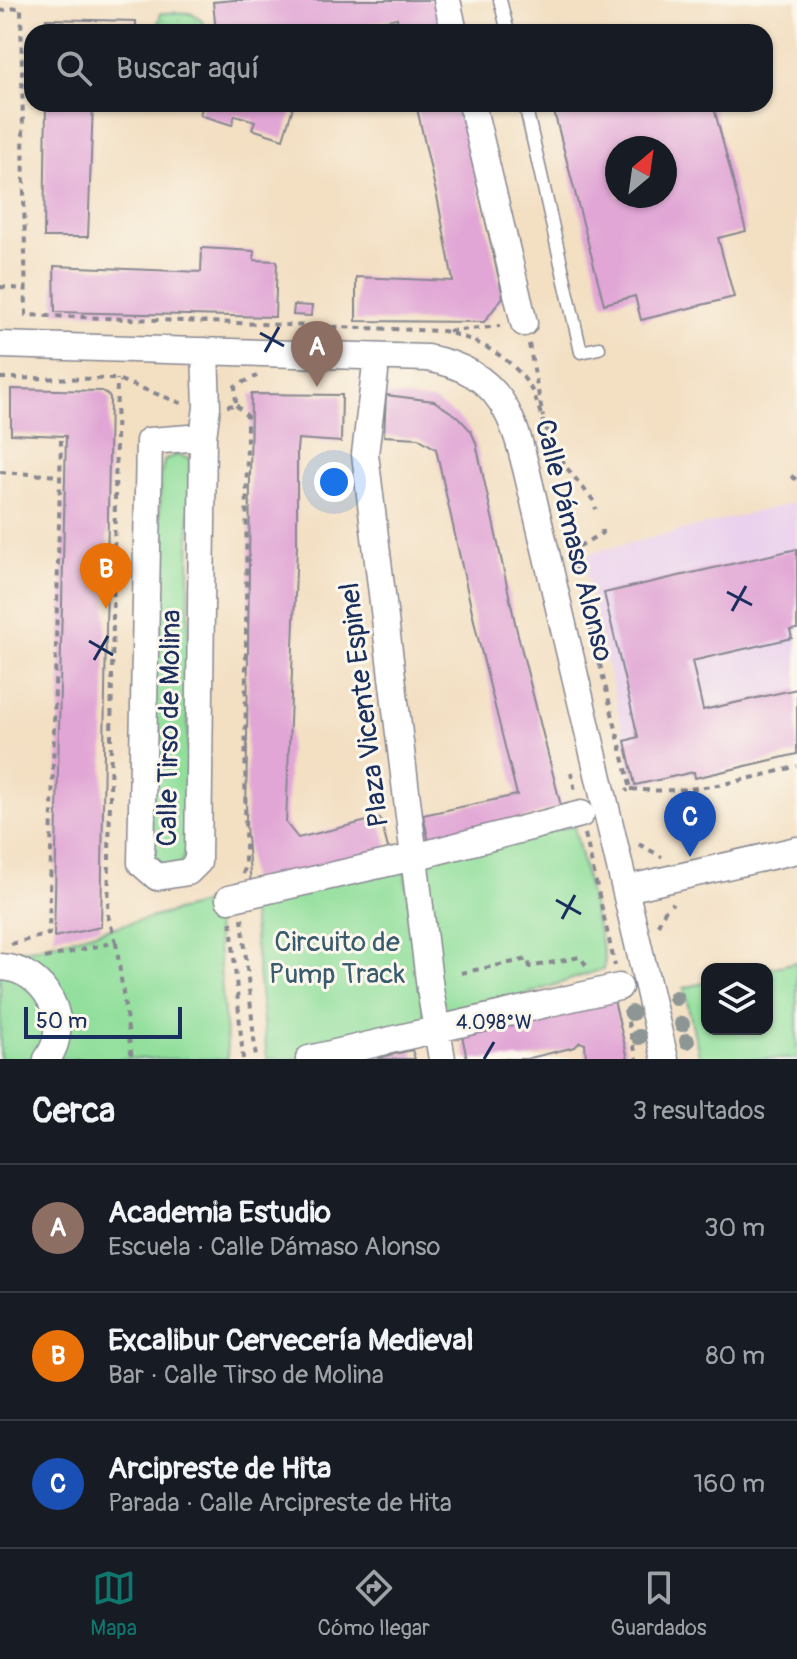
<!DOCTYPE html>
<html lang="es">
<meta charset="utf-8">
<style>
:root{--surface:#171b24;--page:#20242c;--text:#f1f3f6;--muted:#9ea1a6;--line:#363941;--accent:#0f766e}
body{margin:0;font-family:Pangolin,sans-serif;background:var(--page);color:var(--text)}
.controls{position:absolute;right:24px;bottom:24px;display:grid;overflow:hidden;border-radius:16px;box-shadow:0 2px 6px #0004}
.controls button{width:72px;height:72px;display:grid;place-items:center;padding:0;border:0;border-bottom:2px solid var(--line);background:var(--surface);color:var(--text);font:40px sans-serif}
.compass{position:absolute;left:605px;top:136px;width:72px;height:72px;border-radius:50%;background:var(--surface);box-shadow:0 2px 6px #0004;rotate:29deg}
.scale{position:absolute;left:24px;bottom:20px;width:158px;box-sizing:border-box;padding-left:8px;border:4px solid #1b2f5e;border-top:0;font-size:22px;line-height:28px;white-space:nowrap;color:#1b2f5e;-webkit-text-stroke:6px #fbf7ec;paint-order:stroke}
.you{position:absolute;left:334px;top:482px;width:28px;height:28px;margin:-20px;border:6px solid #fff;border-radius:50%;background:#1a73e8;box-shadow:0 0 0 12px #1a73e833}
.badge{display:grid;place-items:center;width:52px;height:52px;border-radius:50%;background:var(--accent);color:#fff;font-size:26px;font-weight:700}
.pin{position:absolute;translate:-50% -66px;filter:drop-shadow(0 2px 4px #0008)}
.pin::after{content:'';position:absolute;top:42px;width:28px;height:24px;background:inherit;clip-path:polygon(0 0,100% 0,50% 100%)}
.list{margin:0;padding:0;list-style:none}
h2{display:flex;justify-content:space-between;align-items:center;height:104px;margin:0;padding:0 32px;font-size:34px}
h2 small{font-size:26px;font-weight:400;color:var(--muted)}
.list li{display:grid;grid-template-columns:52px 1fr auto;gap:24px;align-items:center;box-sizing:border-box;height:128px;padding:0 32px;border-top:2px solid var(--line)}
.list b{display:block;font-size:30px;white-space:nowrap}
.list p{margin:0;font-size:26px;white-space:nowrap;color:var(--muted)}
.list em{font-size:26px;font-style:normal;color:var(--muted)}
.icon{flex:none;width:44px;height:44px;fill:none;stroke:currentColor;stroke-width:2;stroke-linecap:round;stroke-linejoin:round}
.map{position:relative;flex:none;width:797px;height:1059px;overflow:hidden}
.search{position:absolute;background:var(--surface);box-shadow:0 2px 6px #0004;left:24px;right:24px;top:24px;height:88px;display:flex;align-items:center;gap:20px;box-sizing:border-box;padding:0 28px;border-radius:24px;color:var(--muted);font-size:30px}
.sheet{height:488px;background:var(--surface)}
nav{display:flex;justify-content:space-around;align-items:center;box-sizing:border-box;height:112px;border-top:2px solid var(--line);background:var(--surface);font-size:22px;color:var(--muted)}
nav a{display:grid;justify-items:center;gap:4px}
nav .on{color:var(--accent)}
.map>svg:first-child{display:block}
</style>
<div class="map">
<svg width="797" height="1059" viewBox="0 0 797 1059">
<defs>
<pattern id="grass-dots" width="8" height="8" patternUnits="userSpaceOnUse" patternTransform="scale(2)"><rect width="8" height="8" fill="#92df9c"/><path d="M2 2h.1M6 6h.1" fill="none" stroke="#7dc089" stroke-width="1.8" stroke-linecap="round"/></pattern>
</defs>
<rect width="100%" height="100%" fill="#fbf7ec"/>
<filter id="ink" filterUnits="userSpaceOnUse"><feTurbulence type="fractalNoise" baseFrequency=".0125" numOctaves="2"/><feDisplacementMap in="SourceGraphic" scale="16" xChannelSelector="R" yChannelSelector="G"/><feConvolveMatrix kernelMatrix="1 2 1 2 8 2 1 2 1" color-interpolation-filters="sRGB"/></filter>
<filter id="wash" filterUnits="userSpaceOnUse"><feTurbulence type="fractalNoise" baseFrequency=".006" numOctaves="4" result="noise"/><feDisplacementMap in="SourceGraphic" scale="32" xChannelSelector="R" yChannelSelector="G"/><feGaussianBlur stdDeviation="1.8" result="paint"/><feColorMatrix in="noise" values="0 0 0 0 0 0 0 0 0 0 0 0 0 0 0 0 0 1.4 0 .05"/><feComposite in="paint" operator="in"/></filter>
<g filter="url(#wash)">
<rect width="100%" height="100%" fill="#f3dfc2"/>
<path fill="#ead1ed" d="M 797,502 L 797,754 L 695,778 L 693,772 L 635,785 L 584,563 L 590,553 Z"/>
<path fill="url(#grass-dots)" stroke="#56877d" stroke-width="2" d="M 161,13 C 183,13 199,7 207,32 L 156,32 Z"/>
<path fill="#92df9c" stroke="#56877d" stroke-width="2" d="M 178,455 L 190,459 L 187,848 L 181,864 L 168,867 L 154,861 L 150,842 L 161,473 L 165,459 Z
M 574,826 L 605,960 L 603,969 L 445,1021 L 414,857 Z
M 403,860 L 425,1021 L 309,1059 L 267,1059 L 250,894 Z
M 214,901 L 228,1059 L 0,1059 L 0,953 L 35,948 Z
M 797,962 L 797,1059 L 700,1059 L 684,988 L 707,982 L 707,1029 L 767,1029 L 765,969 Z"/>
<g id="blocks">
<path fill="#e1a6d5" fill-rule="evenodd" d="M 234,0 L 436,0 L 443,32 L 400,32 L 397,18 L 328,32 L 216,32 L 213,2 Z
M 46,19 L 136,21 L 136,32 L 46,32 Z
M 46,104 L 93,104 L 88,237 L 44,237 Z
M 203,104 L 294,104 L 283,139 L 252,129 L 255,121 L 235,115 L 232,125 L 200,115 Z
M 416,104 L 459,104 L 503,297 L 484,322 L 356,321 L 356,277 L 453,281 L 438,201 Z
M 552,104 L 713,104 L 746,231 L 718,238 L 734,297 L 641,320 L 635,296 L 604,304 ZM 617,148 L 665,148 L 665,196 L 617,196 Z
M 202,248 L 254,251 L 254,260 L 277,261 L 275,317 L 55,312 L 54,266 L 201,272 Z
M 294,305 L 312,306 L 311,316 L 293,315 Z
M 11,389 L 102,391 L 110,397 L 101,927 L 54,937 L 66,436 L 11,434 Z
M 251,394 L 342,395 L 341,442 L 298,439 L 297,450 L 297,545 L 286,823 L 298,838 L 380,818 L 391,859 L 251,886 L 246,825 Z
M 386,395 L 434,401 L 458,417 L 471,431 L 476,443 L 516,627 L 561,806 L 431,851 L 423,815 L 517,795 L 477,634 L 436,449 L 418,438 L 384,436 Z
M 797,549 L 797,629 L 790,630 L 792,638 L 692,661 L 703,710 L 797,689 L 797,754 L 695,778 L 694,772 L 635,785 L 625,741 L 638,737 L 604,593 Z
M 613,996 L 628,1059 L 586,1059 L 585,1044 L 580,1042 L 575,1047 L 526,1059 L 467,1059 L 461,1031 Z
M 412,1050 L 415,1059 L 378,1059 L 378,1058 Z"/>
</g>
</g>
<g filter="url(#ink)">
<use href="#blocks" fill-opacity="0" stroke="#878790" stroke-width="2"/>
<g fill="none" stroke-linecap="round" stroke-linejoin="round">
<defs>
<path id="lane" d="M 500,0 L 508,32
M 525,104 L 581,352 L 599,348"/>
<path id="street" d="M 447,0 L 454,32
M 472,104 L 524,323
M 0,345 L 427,358 C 508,373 515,424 532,493 L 665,1059
M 375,373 L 365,454 L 430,989 L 442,1059
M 203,437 L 149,441 L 141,863 L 157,877 L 188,872 L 198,862 L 203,437 L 207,407 L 205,351
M 626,889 L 797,850
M 229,899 L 414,857 L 581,814
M 0,967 C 45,968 74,1022 47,1059
M 309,1059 L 619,987"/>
</defs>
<use href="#lane" stroke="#878790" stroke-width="15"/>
<use href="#street" stroke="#878790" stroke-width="29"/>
<path stroke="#878790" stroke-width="4" stroke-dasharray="6 6" stroke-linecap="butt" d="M 0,11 L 21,7 L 26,315 L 443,331 C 478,340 514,357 532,391 C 538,403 541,416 545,428
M 0,287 L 25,289
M 449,331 L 500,326
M 529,344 L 543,417
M 0,378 L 117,379 L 186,405
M 236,405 L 247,416 L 245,868 L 243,874
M 227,406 L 236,405 L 235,386 L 257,376
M 545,426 L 566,467 L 593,500 L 596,509
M 0,472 L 60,476
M 791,476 L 797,480
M 575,570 L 578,547 L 602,533 L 601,526
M 588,617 L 631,789 L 626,791
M 571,772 L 575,791
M 631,789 C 688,795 743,781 797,766
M 585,834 L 615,966
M 639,844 L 662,857
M 242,918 L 256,1059
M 231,922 L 243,1059
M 658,925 L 666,909 L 673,903
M 116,942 L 132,1059
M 11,944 L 49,934 L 61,440
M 45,958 L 116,942 L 108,916 L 117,379
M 461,973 L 528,959 L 530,967 L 580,957 L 590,970
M 625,1010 L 637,1059"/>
<use href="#lane" stroke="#fff" stroke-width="12"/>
<use href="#street" stroke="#fff" stroke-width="26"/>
</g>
<g fill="#8d9694">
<circle cx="676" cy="998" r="8"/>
<circle cx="632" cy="1013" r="8"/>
<circle cx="682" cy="1024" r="8"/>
<circle cx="639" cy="1037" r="8"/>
<circle cx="687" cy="1041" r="8"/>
</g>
</g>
<path fill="none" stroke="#1b2f5e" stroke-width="3" d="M 260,333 L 284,346M 265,352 L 279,327M 727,592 L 752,605M 732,611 L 746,586M 89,641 L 113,655M 94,660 L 108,636M 556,900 L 581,914M 562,919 L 575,895M 484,1059 L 494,1042"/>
<g text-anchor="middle" stroke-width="6" stroke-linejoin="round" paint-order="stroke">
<g font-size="28" fill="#1b2f5e" stroke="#fbf7ec">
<text transform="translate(575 540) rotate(76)" y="10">Calle Dámaso Alonso</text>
<text transform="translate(363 705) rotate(-97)" y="10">Plaza Vicente Espinel</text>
<text transform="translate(168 728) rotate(-89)" y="10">Calle Tirso de Molina</text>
</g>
<g font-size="28" fill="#395b6e" stroke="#fbf7ec">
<text x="337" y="951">Circuito de<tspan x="337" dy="32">Pump Track</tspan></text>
</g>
</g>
<g font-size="20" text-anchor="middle" fill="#1b2f5e" stroke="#fbf7ec" stroke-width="6" stroke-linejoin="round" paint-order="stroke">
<text x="494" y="1029">4.098°W</text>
</g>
</svg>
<div class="controls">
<button><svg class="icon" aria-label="layers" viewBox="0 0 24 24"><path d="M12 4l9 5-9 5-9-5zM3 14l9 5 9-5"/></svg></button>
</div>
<svg class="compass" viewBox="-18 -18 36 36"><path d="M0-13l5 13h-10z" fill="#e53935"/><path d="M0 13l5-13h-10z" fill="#9ea1a6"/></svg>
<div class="scale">50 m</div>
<div class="you"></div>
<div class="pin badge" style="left:317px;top:387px;background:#8d6e63">A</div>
<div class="pin badge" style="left:106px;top:609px;background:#e8710a">B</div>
<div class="pin badge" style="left:690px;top:857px;background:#1a4fb4">C</div>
<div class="search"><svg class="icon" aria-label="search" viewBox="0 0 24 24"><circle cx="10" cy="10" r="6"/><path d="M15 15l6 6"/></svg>Buscar aquí</div>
</div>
<section class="sheet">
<h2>Cerca<small>3 resultados</small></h2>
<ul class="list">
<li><span class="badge" style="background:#8d6e63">A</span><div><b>Academia Estudio</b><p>Escuela · Calle Dámaso Alonso</p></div><em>30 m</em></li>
<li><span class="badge" style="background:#e8710a">B</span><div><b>Excalibur Cervecería Medieval</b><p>Bar · Calle Tirso de Molina</p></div><em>80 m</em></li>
<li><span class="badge" style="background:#1a4fb4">C</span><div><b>Arcipreste de Hita</b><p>Parada · Calle Arcipreste de Hita</p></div><em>160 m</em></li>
</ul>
</section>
<nav>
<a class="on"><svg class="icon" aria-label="map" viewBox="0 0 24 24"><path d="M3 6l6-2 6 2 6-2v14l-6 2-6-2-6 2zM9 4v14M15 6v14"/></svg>Mapa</a>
<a><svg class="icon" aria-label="directions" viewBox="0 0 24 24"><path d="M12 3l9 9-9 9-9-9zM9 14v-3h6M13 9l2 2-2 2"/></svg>Cómo llegar</a>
<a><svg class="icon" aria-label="saved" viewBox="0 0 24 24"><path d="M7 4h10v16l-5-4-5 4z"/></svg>Guardados</a>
</nav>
